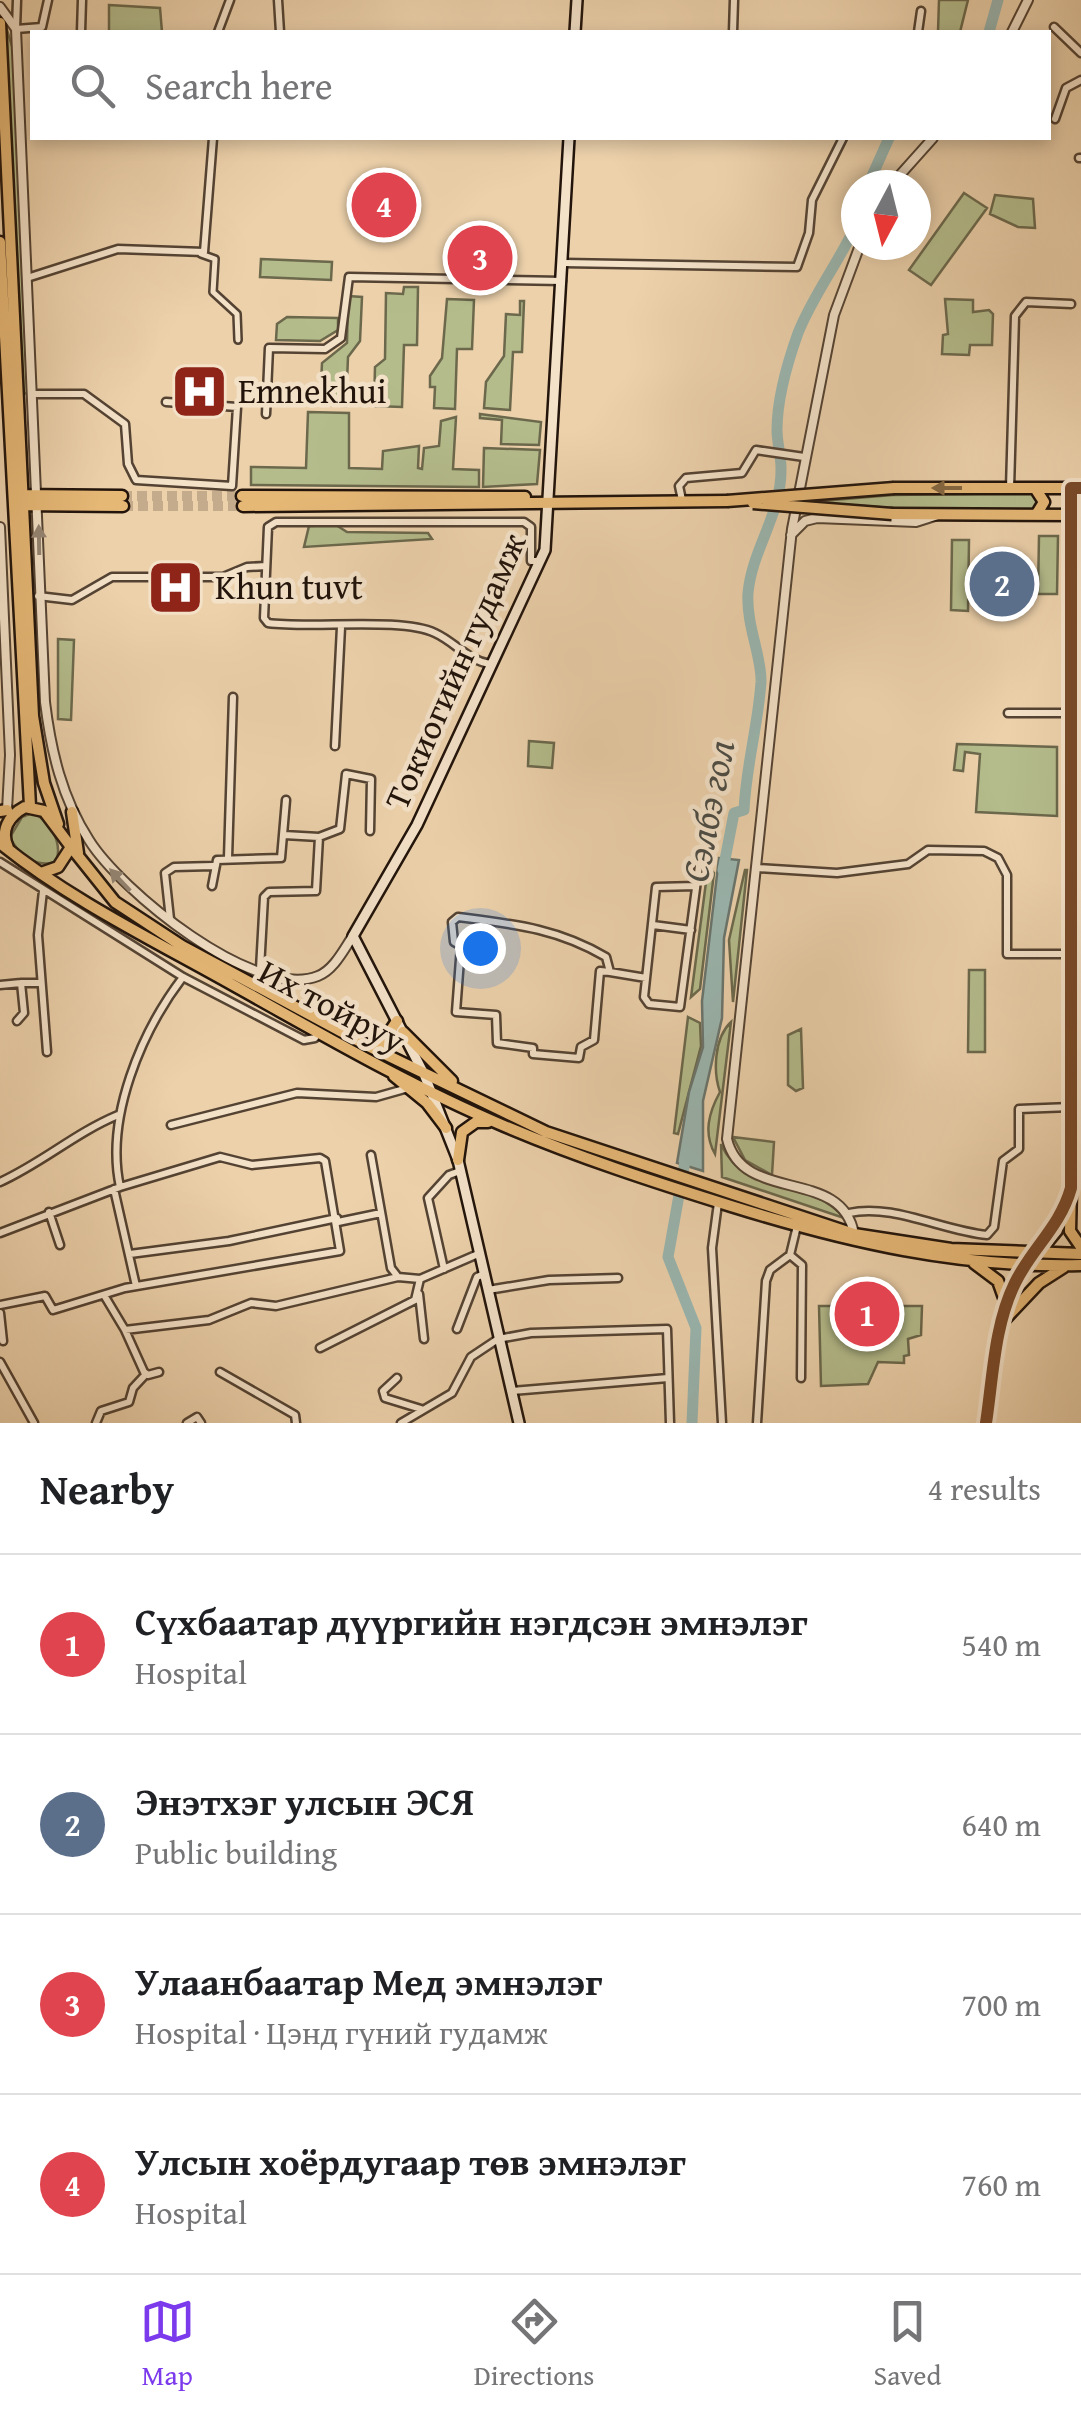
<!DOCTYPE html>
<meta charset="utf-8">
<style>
:root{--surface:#fff;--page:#f2f2f2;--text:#202124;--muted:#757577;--line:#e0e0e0;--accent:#7c3aed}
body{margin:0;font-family:"Gentium Book Plus",serif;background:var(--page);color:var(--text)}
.compass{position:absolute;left:841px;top:170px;width:90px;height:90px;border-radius:50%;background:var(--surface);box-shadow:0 5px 15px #0003;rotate:187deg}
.you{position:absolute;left:480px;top:948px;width:35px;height:35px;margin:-25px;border:8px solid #fff;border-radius:50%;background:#1a73e8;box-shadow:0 0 0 15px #1a73e833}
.badge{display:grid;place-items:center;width:65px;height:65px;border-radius:50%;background:var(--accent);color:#fff;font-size:32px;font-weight:700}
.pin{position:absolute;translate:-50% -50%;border:5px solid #fff;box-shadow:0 2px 10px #0006}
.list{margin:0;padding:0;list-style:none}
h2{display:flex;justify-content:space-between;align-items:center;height:130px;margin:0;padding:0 40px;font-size:42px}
h2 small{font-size:32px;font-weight:400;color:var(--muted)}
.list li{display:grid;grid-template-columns:65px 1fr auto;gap:30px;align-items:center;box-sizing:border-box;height:180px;padding:0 40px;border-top:2px solid var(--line)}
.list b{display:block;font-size:38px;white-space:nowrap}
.list p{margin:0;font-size:32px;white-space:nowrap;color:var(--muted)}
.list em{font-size:32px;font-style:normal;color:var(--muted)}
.icon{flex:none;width:55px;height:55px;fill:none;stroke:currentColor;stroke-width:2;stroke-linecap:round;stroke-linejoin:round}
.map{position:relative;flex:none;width:1081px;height:1423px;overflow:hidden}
.search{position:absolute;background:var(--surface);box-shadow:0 5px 15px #0003;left:30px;right:30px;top:30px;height:110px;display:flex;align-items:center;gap:25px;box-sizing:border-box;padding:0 35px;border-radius:0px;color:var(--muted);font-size:38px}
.sheet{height:850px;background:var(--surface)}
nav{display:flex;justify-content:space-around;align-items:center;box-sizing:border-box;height:140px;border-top:2px solid var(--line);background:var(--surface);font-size:28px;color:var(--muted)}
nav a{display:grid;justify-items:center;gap:5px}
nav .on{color:var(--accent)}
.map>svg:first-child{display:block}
</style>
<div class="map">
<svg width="1081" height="1423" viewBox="0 0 1081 1423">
<rect width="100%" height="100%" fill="#ecd1ab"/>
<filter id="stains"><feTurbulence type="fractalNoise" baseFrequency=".002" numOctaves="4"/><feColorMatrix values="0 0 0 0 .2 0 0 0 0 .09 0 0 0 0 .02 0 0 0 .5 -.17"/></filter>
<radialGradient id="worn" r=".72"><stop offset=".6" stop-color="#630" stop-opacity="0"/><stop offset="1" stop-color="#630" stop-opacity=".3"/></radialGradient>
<path fill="#b4bc8c" stroke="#6b684c" stroke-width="2.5" d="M 939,0 L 968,0 L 960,32 L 938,32 Z
M 109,5 L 160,8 L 162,32 L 109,32 Z
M 4,21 L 13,49 L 28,393 L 22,394 Z
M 964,193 L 987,208 L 931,285 L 909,270 Z
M 995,195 L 1033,199 L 1035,228 L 1018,227 L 990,214 Z
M 261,259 L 332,262 L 331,280 L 260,277 Z
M 404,287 L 418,287 L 417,345 L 404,345 L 402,407 L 374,406 L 375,367 L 385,359 L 386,293 L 403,294 Z
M 348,296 L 362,297 L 360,341 L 348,357 L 346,406 L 320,405 L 322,363 L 347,343 Z
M 447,299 L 474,300 L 472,349 L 457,349 L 455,409 L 434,408 L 435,387 L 430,387 L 430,376 L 442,358 Z
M 945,299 L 973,300 L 973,312 L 989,310 L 993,314 L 992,345 L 970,345 L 969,355 L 942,354 L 943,335 L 948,334 Z
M 520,301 L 524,301 L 522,352 L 513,352 L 510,410 L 484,408 L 486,382 L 504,356 L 506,314 L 520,315 Z
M 287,317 L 338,318 L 338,330 L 320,341 L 276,340 L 277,324 Z
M 308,412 L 349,413 L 349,468 L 382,469 L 383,451 L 419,446 L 418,468 L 422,469 L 424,448 L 439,446 L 441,421 L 456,417 L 453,469 L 479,470 L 479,487 L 251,485 L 251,467 L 306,468 Z
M 480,414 L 541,422 L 539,445 L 501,444 L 502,420 L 480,418 Z
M 484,448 L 540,450 L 537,484 L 483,487 Z
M 1033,493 L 1041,498 L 1033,510 L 920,510 L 809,502 L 893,495 Z
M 336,525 L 347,532 L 428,533 L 432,539 L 304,547 L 309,526 Z
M 1039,536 L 1058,536 L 1057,594 L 1038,594 Z
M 952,540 L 969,540 L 968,611 L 951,610 Z
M 58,639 L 74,640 L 71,720 L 58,719 Z
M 529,741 L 554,743 L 552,768 L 528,766 Z
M 957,744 L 1057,747 L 1057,816 L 976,812 L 980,754 L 965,752 L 963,771 L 954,770 Z
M 32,813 C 50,819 63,843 56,862 C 37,868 18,855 10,837 L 22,817 Z
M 708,867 L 714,873 L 700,989 L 691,997 Z
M 745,870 L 747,870 L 733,1002 L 729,940 Z
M 969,970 L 985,970 L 985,1052 L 968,1052 Z
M 688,1017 L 700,1023 L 701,1046 L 678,1134 L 674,1133 Z
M 731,1022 L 715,1154 C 703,1133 709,1112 720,1092 C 713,1072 714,1038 731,1022 Z
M 801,1029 L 803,1088 L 796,1091 L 788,1085 L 788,1035 Z
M 733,1137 L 774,1142 L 772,1175 L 745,1160 Z
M 721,1144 C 745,1199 813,1177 844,1218 L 722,1177 Z
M 819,1306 L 922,1306 L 921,1335 L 908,1339 L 909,1355 L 904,1356 L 904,1363 L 878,1362 L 868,1384 L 821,1386 Z"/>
<path fill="#9ab6b0" stroke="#6a756e" stroke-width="2.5" d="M 719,858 L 739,860 L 724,938 L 722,1018 L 703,1101 L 703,1171 L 677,1163 L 689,1092 L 703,1047 L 702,1001 Z"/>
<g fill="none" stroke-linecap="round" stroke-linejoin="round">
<path stroke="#9ab6b0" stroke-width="11" d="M 989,32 L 998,0
M 868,185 L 889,138
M 723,870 L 734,813 L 744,810 C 746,766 758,726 761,682 C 762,657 746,625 748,593 C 752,549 782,514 781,468 C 781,455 777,443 777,430 C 777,400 788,361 798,333 C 813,295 839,262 856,225
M 687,1150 L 668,1257 L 696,1328 L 692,1423"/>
<path stroke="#c4ab8b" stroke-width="10" stroke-dasharray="10 5" stroke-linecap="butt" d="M 122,496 L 242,496
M 123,506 L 243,506"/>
<defs>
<path id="pedestrian" d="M 201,254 L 215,259 L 213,292 L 237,314 L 238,340"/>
<path id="minor" d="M 17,0 L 16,29 L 42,27 L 48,0
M 278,0 L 280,32
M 1054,27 L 1081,53
M 81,32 L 82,0
M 218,32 L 230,0
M 733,32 L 734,0
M 918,32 L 921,11
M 1055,119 L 1066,88 L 1081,80
M 1079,158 L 1081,158
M 564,263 L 797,267 L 809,233 L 812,200 L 843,138
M 27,278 L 118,249 L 204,252 L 213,138
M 33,394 L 84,394 L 125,424 L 128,464 L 136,480 L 232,486 L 237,407 L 166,402
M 266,414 L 269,348 L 325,349 L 341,338 L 349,277 L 562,281
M 1010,488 L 1015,316 L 1026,302 L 1071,304
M 682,500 L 679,486 L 686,478 L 742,473 L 756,450 L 804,457
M 38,596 L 72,600 L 112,577 L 223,577 L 247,567 L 266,566
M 490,664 C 467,660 455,642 435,633 C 401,617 311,629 268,623 L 264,618 L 268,527 L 276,522 L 524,522 L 531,527 L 531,561 L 540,561
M 1008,713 L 1071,713
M 335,746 L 341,627
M 284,835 L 319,837
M 228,858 L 233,697
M 0,862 L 183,977 L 304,1040 L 315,1038 L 318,1032
M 757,868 L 837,873 L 908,864 L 928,850 L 984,851 L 998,858 L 1007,875 L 1007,954 L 1072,954
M 212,886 L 217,860 L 281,858 L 286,800
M 696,886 L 656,887 L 644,997 L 649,1004 L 680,1007 L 701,851
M 43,891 L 38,935 L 47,1052
M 170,919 L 165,873 L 174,867 L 213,866
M 653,925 L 691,930
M 260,969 L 264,897 L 269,892 L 316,891 L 319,837 L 340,829 L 346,774 L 371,779 L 370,831
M 610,972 L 600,971 L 594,1040 L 581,1047 L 579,1058 L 533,1054 L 533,1048 L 497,1043 L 496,1015 L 456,1012 L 461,946 L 454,942 L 452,922 L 458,917 C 513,924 557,928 606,957 L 610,972 L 646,978
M 0,985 L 21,983
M 17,1021 L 24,1013 L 21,983 L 40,983
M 171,1125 L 297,1093 L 376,1097 L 408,1088
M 371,1155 L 391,1268 L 398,1277 L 420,1279 L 478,1254
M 0,1182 C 42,1163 75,1133 118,1115
M 114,1189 L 136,1286
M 718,1203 L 712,1248 L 722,1423
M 49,1212 L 60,1245
M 849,1213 C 892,1203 943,1231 987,1235 L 994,1227 L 1003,1161 L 1019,1149 L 1019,1109 L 1071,1107
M 338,1222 L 381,1213
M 0,1233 L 120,1187 C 105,1118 141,1032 183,977
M 130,1254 L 229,1241 L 337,1218
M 790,1255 L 802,1265 L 801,1378
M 444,1269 L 428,1198 L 449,1175 L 460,1171
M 488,1290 L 549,1280 L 618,1278
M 419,1294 L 424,1339
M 104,1295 L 125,1330 L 209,1320 L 251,1303 L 276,1306 L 398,1277
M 0,1305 L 45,1296 L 53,1310 L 125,1288 L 340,1251 L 325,1161 L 320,1158 L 252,1165 L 220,1157 L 120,1187
M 0,1313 L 3,1341
M 457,1329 L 477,1277 L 484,1274
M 125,1330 L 144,1372 L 148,1375 L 159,1372
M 320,1348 L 415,1300 L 420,1279
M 0,1362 L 34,1423
M 220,1372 L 295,1415 L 296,1423
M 397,1378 L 383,1391 L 385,1398 L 421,1409
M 512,1391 L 668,1378
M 96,1423 L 101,1411 L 129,1402 L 133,1388 L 146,1374
M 187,1423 L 197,1417 L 201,1423
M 401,1423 L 452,1393 L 471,1357 L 498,1339 L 531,1333 L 667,1329 L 670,1423
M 757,1423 L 766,1281 L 770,1270 L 790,1255 L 797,1226"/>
<path id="tertiary" d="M 0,7 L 16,29 L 45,702 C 51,751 62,798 89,840 C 120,890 255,1001 318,976 C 334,970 344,949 353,936
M 1012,32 L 1028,0
M 891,185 L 933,138
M 0,527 L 10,755 L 7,810
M 791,535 L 805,521 L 817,518 L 916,522 L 938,515
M 854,1234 C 842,1166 743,1205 727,1139 L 792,529 L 834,315 L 860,245"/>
<path id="secondary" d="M 575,32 L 577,0
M 1038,1254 L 1057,1231 L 1071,1188 L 1071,488
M 519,1423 L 458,1160 L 424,1074 L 353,936 L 417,825 L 545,550 L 569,138"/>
<path id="primary" d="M 0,23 L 33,716 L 44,783 L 58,824
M 0,242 L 30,806
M 894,488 L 1081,488
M 1035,488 L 1044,502 L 1036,515
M 18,495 L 122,496
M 242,496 L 525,497
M 19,505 L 123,506
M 243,506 L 727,501
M 892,514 L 1081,515
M 0,811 L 7,810
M 72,812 L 78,853
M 0,843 C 70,900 155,941 233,985 C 321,1034 410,1086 502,1125 C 577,1157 654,1182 731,1206 C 847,1242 959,1268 1081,1265
M 71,847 L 115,902 L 182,946 L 370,1047 L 546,1132 L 854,1234 L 951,1249 L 1081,1254
M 8,848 C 0,831 8,816 25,807 L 44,811 L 71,847 L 58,867 L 41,873
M 403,1032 L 452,1081
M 370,1047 L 382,1043 L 397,1021
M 394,1076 L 427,1103 L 446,1128
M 458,1160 L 462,1132 L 476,1122 L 488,1122
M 1071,1188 L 1070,1231 L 1081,1247
M 974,1263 L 998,1281 L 1007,1306
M 1006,1318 L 1039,1283 L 1064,1267
M 986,1423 C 995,1373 996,1302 1030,1262"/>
</defs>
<use href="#pedestrian" stroke="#544333" stroke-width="10"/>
<use href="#minor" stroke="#544333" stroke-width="11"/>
<use href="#tertiary" stroke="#544333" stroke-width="12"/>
<use href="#secondary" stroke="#22140b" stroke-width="14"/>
<use href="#primary" stroke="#22140b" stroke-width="15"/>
<use href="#pedestrian" stroke="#f3e1c8" stroke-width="5"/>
<use href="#minor" stroke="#f3e1c8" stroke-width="6"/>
<use href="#tertiary" stroke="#f3e1c8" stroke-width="8"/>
<use href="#secondary" stroke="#f3e1c8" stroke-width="9"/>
<use href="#primary" stroke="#e6b876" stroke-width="10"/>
<defs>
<path id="primary-bridge" d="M 727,501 L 894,488
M 753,503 L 892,514"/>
</defs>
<use href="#primary-bridge" stroke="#22140b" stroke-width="15" stroke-linecap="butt"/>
<use href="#primary-bridge" stroke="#e6b876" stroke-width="10"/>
<defs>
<path id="bus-1" d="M 986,1423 C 993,1377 994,1326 1015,1283 C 1032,1248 1060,1227 1071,1188 L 1071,488 L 1081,488"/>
</defs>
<use href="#bus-1" stroke="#f3e1c8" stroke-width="20"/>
<use href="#bus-1" stroke="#7a4b2a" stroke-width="12"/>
</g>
<defs><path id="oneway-solid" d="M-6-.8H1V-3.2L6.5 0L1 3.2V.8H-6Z" transform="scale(2.5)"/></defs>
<use fill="#846640" href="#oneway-solid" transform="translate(947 488) rotate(180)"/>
<g fill="#958573">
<use href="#oneway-solid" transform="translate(39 540) rotate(-91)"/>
<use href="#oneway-solid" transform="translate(120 880) rotate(-133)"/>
</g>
<defs>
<symbol id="hospital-square" viewBox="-11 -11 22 22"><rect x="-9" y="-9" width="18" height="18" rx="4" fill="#8f2418" stroke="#f3e1c8"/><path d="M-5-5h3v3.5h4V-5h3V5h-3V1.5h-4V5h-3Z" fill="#fff"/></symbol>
</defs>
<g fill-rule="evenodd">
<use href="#hospital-square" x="168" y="360" width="63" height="63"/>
<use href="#hospital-square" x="144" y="556" width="63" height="63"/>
</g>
<g text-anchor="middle" stroke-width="9" stroke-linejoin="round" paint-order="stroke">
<g font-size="35" fill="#22140b" stroke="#f3e1c8" text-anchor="start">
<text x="238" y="403">Emnekhui</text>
<text x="215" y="599">Khun tuvt</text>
</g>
<g font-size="35" fill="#22140b" stroke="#f3e1c8">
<text transform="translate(455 671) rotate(-66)" y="12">Токиогийн гудамж</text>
<text transform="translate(332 1006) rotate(28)" y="12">Их тойруу</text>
</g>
<g font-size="38" font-style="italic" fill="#4c4d45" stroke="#f3e1c8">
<text transform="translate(708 811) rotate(-79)" y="13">Сэлбэ гол</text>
</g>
</g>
<rect width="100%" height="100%" filter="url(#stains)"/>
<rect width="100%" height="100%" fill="url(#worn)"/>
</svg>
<svg class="compass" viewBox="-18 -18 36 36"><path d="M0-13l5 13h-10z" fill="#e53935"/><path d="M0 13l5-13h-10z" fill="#757577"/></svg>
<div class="you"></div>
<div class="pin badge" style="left:867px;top:1314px;background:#e0444e">1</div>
<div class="pin badge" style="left:1002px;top:584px;background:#5c6f8a">2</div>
<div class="pin badge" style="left:480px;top:258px;background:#e0444e">3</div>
<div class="pin badge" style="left:384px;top:205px;background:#e0444e">4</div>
<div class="search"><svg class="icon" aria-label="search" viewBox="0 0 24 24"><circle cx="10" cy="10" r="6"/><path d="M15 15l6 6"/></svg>Search here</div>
</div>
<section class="sheet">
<h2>Nearby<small>4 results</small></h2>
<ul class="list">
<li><span class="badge" style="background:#e0444e">1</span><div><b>Сүхбаатар дүүргийн нэгдсэн эмнэлэг</b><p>Hospital</p></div><em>540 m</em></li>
<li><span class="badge" style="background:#5c6f8a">2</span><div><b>Энэтхэг улсын ЭСЯ</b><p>Public building</p></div><em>640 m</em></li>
<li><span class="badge" style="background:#e0444e">3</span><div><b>Улаанбаатар Мед эмнэлэг</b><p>Hospital · Цэнд гүний гудамж</p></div><em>700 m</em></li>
<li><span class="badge" style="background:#e0444e">4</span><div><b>Улсын хоёрдугаар төв эмнэлэг</b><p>Hospital</p></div><em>760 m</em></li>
</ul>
</section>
<nav>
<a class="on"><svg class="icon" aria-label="map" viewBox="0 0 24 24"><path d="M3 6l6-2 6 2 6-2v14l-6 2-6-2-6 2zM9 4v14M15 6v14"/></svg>Map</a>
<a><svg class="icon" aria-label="directions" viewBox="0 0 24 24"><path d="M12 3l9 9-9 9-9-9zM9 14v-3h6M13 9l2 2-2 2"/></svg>Directions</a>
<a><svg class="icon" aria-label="saved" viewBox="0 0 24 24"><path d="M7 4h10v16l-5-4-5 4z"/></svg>Saved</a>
</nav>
